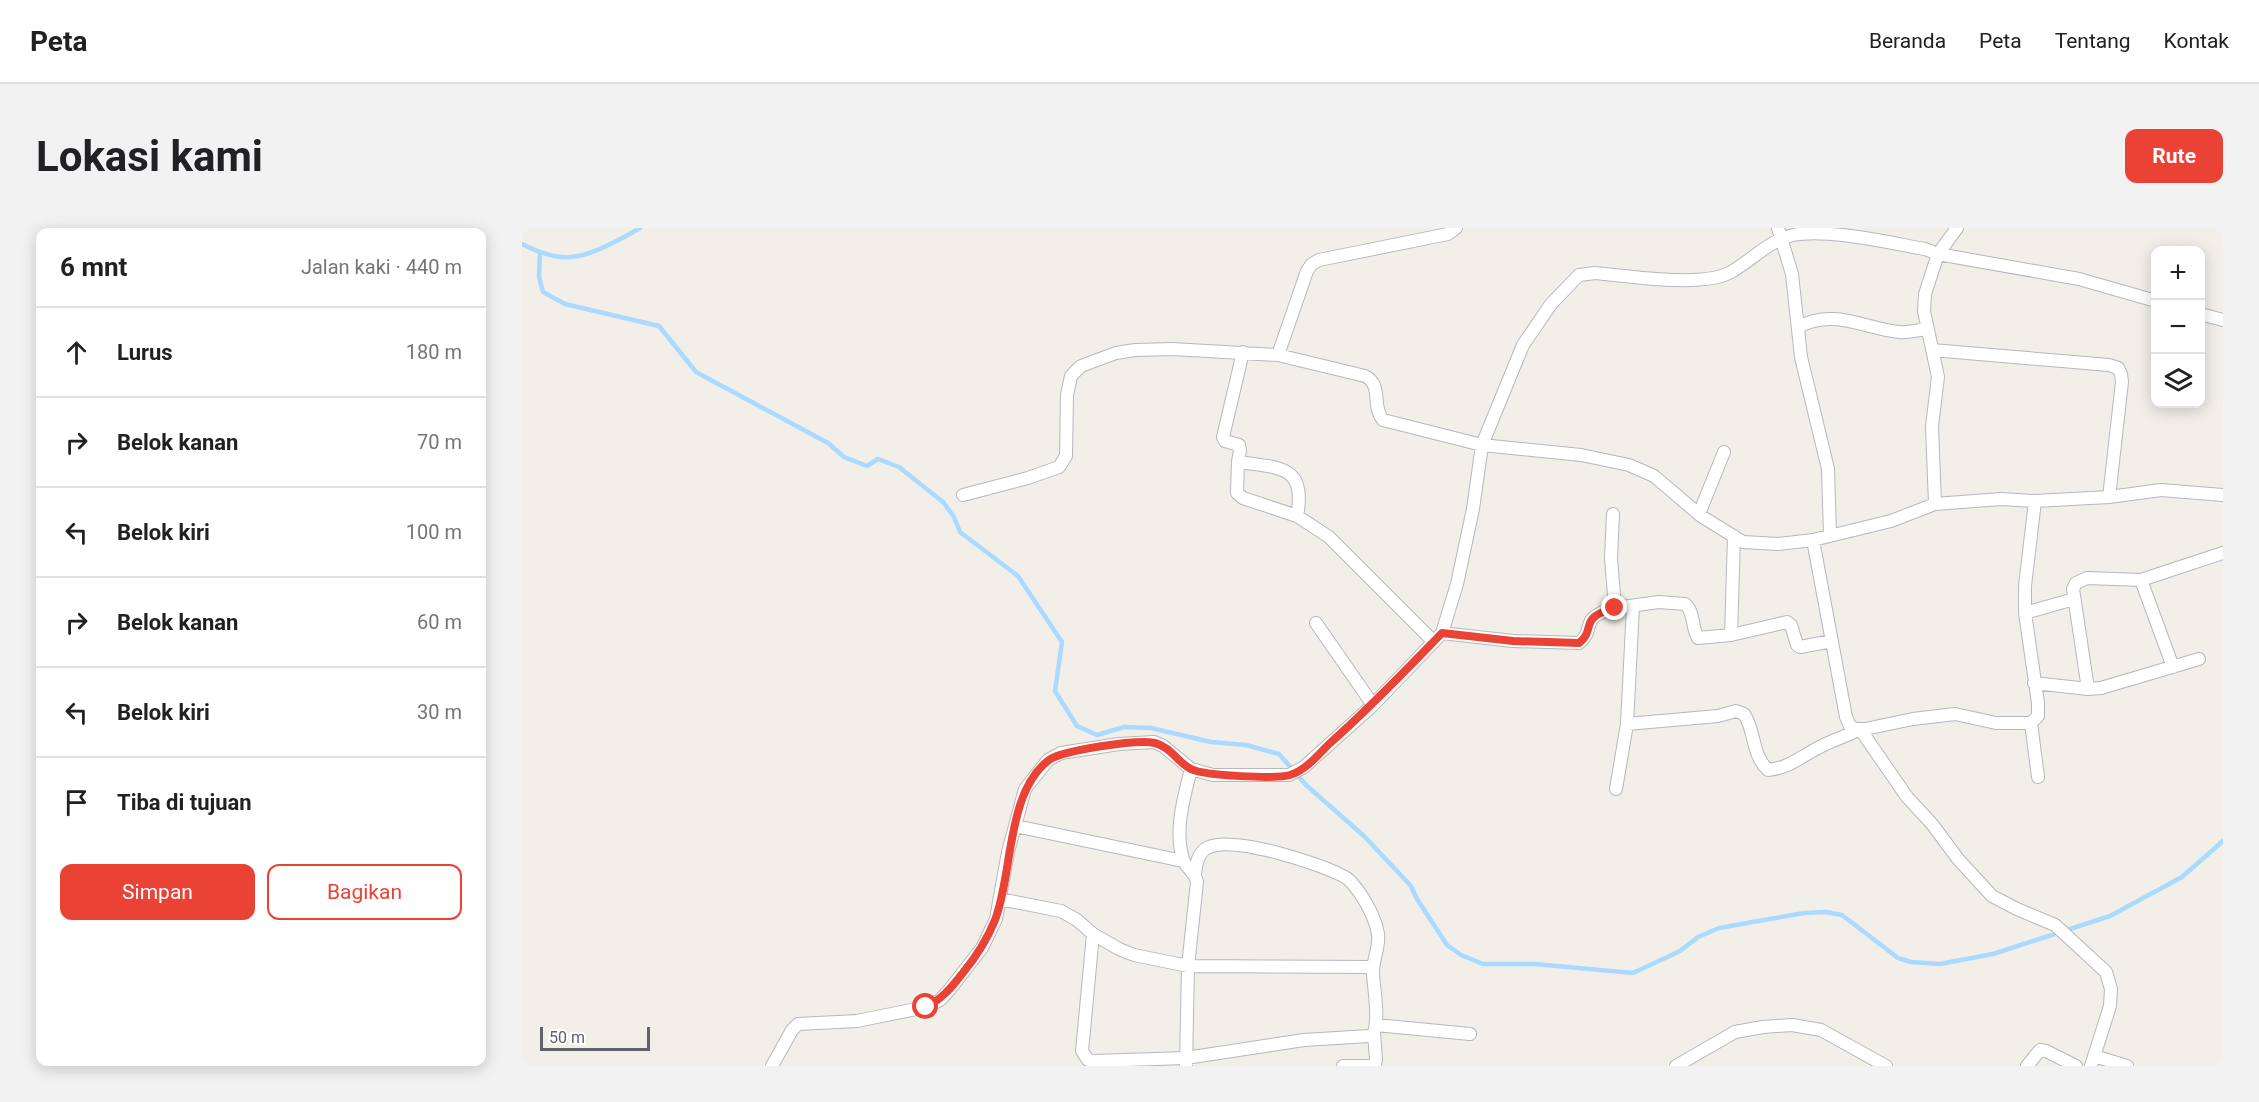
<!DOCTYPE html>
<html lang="id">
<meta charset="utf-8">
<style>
:root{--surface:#fff;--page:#f2f2f2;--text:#202124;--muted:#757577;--line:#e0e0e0;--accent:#ea4335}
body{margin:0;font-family:Roboto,sans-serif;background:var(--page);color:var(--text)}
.controls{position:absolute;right:18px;top:18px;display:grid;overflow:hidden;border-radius:12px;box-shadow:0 3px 15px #0003}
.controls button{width:54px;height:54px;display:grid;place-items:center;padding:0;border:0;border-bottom:2px solid var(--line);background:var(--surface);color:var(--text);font:30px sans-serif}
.scale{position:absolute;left:18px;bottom:15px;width:110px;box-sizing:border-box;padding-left:6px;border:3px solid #5f6368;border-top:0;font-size:16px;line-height:21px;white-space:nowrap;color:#5f6368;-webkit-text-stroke:4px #fff;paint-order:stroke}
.stop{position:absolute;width:18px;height:18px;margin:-14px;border:4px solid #ea4335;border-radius:50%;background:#fff}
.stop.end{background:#ea4335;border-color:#fff;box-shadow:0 2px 6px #0008}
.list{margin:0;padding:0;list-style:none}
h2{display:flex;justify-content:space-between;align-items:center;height:78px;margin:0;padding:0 24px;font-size:26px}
h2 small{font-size:20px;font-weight:400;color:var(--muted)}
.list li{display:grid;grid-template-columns:39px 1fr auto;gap:18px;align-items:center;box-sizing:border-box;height:90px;padding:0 24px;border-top:2px solid var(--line)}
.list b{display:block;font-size:22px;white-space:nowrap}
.list em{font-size:20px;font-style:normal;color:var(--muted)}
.actions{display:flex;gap:12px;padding:18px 24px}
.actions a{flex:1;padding:14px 0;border:2px solid var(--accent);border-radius:12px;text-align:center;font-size:21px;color:var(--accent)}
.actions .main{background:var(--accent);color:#fff}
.icon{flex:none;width:33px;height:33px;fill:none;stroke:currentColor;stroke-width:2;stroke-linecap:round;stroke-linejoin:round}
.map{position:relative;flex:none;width:1701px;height:838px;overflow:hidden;border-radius:12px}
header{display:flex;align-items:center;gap:36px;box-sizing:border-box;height:84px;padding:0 30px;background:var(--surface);border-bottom:2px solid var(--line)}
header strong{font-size:28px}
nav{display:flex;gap:33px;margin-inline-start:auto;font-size:21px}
.intro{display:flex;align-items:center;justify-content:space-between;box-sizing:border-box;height:144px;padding:0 36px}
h1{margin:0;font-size:42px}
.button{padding:15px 27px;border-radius:12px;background:var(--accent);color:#fff;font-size:21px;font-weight:700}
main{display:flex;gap:36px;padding:0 36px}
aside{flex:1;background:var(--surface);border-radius:12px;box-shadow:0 3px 15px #0003}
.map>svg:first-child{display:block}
</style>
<header>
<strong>Peta</strong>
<nav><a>Beranda</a><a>Peta</a><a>Tentang</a><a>Kontak</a></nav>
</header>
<div class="intro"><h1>Lokasi kami</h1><a class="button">Rute</a></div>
<main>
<aside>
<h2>6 mnt<small>Jalan kaki · 440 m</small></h2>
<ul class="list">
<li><svg class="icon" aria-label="ahead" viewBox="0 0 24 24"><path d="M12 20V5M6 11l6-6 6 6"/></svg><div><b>Lurus</b></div><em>180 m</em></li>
<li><svg class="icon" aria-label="right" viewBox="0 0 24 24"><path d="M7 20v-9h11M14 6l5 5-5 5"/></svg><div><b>Belok kanan</b></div><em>70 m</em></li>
<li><svg class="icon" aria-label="left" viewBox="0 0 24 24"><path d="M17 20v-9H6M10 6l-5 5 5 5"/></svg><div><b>Belok kiri</b></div><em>100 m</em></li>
<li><svg class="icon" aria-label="right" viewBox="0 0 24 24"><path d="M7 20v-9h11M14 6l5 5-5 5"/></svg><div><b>Belok kanan</b></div><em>60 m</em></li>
<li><svg class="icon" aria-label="left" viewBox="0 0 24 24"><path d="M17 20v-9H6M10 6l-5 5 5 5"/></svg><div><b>Belok kiri</b></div><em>30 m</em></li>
<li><svg class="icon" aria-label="arrive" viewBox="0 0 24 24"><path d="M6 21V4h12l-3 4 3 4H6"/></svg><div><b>Tiba di tujuan</b></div></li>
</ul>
<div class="actions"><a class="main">Simpan</a><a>Bagikan</a></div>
</aside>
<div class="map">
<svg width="1701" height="838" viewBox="0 0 1701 838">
<rect width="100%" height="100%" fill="#f1efe8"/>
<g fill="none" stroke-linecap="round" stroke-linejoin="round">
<path stroke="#aadaff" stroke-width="4.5" d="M 0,16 C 14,23 33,31 49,29 C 68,28 101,10 118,0
M 18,25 L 17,49 L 21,64 L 43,76 L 137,98 L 174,144 L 306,215 L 322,229 L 345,238 L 356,231 L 377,239 L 421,274 L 432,289 L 438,304 L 496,348 L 540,414 L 533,463 L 555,498 L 575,507 L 602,499 L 629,500 L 689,514 L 724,517 L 757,526 L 784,557 L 842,608 L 889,658 L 895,671 L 925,717 L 939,727 L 961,736 L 1013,736 L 1111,745 L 1158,723 L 1176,709 L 1197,700 L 1282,685 L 1304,684 L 1320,687 L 1376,730 L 1389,734 L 1418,736 L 1471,726 L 1588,688 L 1660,649 L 1701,613"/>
<defs>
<path id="street" d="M 1256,0 L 1270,46 L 1279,129 L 1306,241 L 1308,308
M 1678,86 L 1701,92
M 1276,99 C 1312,80 1341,100 1377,104 C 1386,105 1396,102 1405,101
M 1410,122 L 1587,137 L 1596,140 L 1599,146 L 1600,154 L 1587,269
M 721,124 L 701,209 L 703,213 L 717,217 L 718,222 L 716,234 C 756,240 785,236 775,288 L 807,309 L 912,414
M 756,127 L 785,43 L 790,36 L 797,32 L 926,6 L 934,0
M 716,234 L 715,265 L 721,270 L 775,288
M 441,267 L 506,250 L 537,239 L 544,228 L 545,167 L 549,148 L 559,138 L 594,125 L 613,122 L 650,121 L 756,127 L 843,148 C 861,157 849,178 861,192 L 960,217 L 1059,227 L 1107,237 L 1132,248 L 1179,288 L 1221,314 L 1256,316 L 1291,312 L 1369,293 L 1413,276 L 1479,271 L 1513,273 L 1587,269 L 1639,262 L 1701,267
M 1413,276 L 1410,198 L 1416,149 L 1402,83 L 1403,66 L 1416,26 L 1435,0
M 1177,286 L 1202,224
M 1291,312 L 1324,489 L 1328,498 L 1334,501 L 1343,501 L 1391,491 L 1433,486 L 1474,495 L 1509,495 L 1516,488 L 1516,475 L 1503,385 L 1503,358 L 1513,273
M 1619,352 L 1651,439
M 1093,380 L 1137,374 L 1163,376 C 1173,384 1169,399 1176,410 L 1209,407 L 1265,394 L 1269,397 L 1275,417 L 1278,419 L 1310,413
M 1503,385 L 1552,371
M 794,395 L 851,477
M 920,405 L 991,413 L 1057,415 C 1075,401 1055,390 1093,380 L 1089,330 L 1091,286
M 1209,407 L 1212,308
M 1512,455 L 1566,461 L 1579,460 L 1677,431
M 1566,461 L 1551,361 L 1554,355 L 1565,350 L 1619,352 L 1701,325
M 1509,495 L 1516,549
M 1105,496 L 1196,488 L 1214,483 L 1222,486 C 1234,504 1229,526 1246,542 C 1266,540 1277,530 1294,521 C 1308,513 1323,509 1338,501 L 1385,569 L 1410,596 L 1436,631 L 1470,668 L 1495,681 L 1533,697 L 1584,744 L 1589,761 L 1588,778 L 1569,838
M 1094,561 L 1105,496 L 1111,378
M 494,598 L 661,633
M 478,671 L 539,683 L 555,692 L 571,706 L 597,721 L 612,727 L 666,738 L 850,739
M 571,706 L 560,823 L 566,832 L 572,833 L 664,830 L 782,812 L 847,808 L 851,806 C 858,794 852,761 851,747 C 850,733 858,719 856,706 C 854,692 843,671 834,660 C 831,656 826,650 821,648 C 796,635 713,608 687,619 C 676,623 674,636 673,646
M 854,797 L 948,806
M 1572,828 L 1605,838
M 250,838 L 270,802 L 276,796 L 335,793 L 404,779 L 418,772 L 428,761 L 460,720 L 474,691 L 486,624 L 503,561 L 526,532 L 539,525 L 597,516 L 632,514 L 641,518 L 669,541
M 664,838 L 666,738 L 675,654 C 674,644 663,640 661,631 C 652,602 662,569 669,541 L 691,547 L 767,547 L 782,539 L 851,477 L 920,405 L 935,356 L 951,281 L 960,217 L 1001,117 L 1029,76 L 1057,47 L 1073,45 C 1106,48 1181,60 1209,44 C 1230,32 1248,12 1271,7 C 1304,0 1369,15 1403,21 L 1416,26 L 1557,51 L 1634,73
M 821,838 L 847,838
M 848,838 L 853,836 L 854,832 L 852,804
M 1154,838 L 1213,804 L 1241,799 L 1270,797 L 1299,802 L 1364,838
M 1505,838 L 1518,822 L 1524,823 L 1554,838"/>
</defs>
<use href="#street" stroke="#b5b8bc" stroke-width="14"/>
<use href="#street" stroke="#fff" stroke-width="12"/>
</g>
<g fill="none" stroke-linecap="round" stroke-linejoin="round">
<path stroke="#ea4335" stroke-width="8" d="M 404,779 C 420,771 429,760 440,746 C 454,729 465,712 473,692 C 491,646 484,564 527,532 C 541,522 616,511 633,515 C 649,519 656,535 669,541 C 682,548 755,551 768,547 C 784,542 796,527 807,516 C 847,481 883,443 920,405 L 991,413 L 1057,415 C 1075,401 1055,390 1093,380"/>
</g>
</svg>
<div class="controls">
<button>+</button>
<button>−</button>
<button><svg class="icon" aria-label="layers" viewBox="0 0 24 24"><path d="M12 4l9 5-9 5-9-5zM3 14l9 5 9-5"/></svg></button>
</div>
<div class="scale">50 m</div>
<div class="stop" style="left:404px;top:779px"></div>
<div class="stop end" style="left:1093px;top:380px"></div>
</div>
</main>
